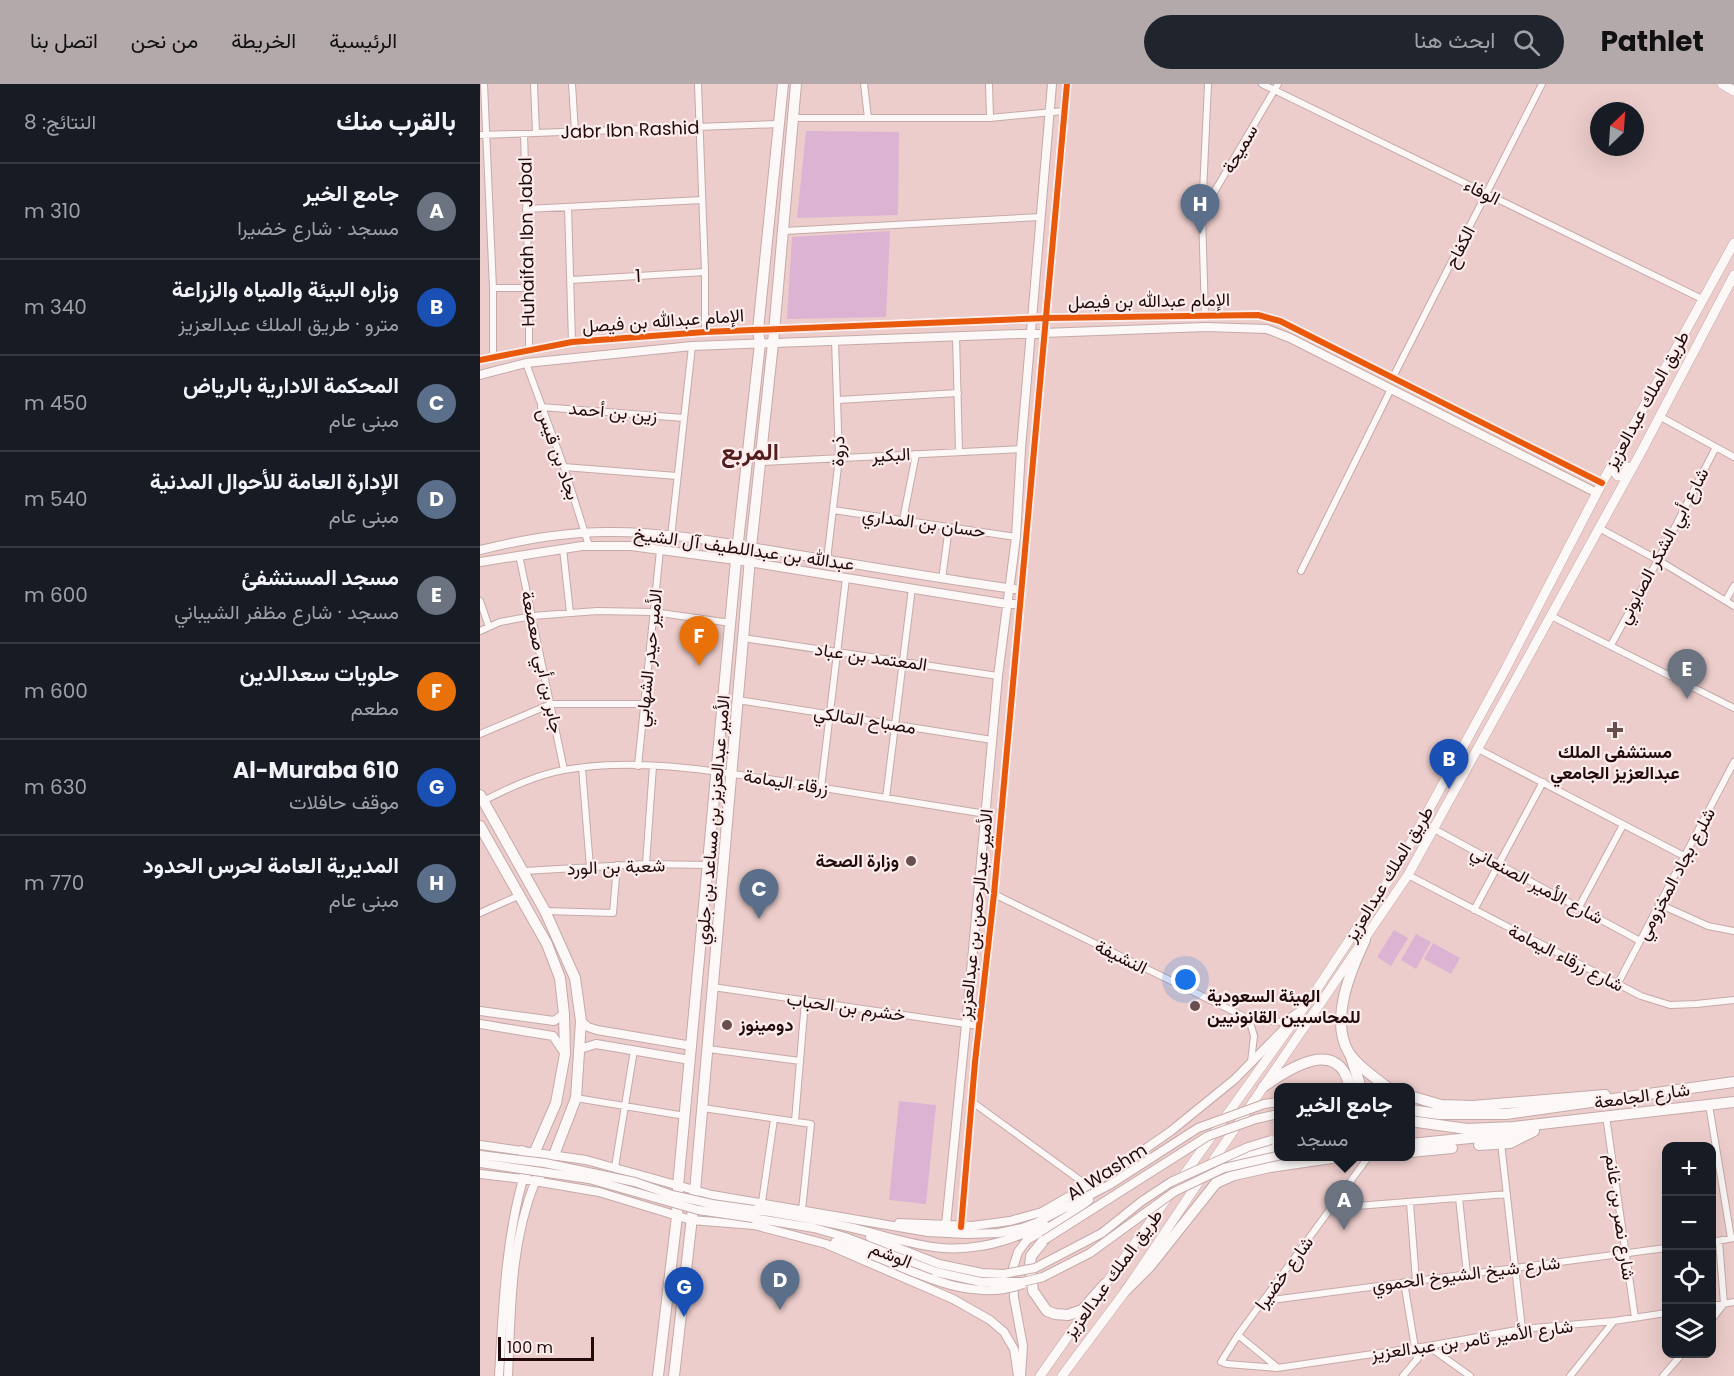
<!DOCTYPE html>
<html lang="ar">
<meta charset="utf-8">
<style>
:root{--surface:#171b24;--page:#20242c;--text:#f1f3f6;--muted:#9ea1a6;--line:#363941;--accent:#b4a9aa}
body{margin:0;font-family:Poppins,Vazirmatn,sans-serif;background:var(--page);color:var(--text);direction:rtl}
.controls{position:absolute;right:18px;bottom:18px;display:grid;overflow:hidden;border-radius:12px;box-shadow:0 6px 24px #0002}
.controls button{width:54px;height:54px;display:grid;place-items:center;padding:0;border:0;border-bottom:2px solid var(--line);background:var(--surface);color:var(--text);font:30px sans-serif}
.compass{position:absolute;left:1110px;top:18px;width:54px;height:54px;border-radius:50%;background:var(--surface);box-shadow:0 6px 24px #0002;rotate:25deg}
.scale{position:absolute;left:18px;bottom:15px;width:96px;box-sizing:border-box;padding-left:6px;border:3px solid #220a0a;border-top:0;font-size:16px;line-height:21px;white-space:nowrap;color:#220a0a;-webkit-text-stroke:4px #fceded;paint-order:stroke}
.you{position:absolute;left:706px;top:896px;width:21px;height:21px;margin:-15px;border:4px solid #fff;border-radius:50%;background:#1a73e8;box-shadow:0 0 0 9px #1a73e833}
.badge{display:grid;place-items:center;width:39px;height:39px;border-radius:50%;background:var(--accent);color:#fff;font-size:20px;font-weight:700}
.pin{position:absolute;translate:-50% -50px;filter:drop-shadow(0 2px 3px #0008)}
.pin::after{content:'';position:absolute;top:32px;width:21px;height:18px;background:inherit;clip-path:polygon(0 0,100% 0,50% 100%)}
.popup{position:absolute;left:794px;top:999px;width:141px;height:78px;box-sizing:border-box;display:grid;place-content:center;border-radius:12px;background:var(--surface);filter:drop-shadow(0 2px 4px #0005);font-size:20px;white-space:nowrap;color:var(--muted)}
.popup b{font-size:22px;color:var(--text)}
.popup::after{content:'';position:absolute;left:50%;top:100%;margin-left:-12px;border:12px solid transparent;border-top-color:var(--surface)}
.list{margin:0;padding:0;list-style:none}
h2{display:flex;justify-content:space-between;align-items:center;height:78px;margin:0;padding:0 24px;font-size:26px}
h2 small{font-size:20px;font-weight:400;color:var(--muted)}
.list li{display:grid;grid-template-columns:39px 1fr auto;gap:18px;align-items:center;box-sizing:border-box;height:96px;padding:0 24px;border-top:2px solid var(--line)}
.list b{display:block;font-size:22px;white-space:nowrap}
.list p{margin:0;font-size:20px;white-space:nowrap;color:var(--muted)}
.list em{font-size:20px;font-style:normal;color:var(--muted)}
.icon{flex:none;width:33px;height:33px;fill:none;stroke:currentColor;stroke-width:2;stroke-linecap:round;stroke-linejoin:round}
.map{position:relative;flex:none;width:1254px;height:1292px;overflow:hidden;direction:ltr}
header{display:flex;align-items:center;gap:36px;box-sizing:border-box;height:84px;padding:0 30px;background:var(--accent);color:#111}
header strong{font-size:28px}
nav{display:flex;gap:33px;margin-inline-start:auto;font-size:21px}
.search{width:420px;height:54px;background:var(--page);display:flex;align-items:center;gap:15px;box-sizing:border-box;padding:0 21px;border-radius:33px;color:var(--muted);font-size:22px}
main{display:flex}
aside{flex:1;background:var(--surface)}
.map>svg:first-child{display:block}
</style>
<header>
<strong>Pathlet</strong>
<div class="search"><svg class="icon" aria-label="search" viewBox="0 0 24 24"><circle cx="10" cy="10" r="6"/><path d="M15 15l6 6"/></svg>ابحث هنا</div>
<nav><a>الرئيسية</a><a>الخريطة</a><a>من نحن</a><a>اتصل بنا</a></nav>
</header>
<main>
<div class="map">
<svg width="1254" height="1292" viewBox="0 0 1254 1292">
<rect width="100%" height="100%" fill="#eccdcb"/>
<path fill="#ddb3d3" d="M 326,47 L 419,48 L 418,131 L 317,134 Z
M 410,147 L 406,233 L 307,235 L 312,153 Z
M 914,846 L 928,854 L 911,882 L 897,873 Z
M 936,850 L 951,858 L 936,885 L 921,876 Z
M 953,859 L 980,874 L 971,890 L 944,875 Z
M 419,1017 L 456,1021 L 446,1120 L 409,1116 Z"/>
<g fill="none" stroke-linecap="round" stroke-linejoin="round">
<defs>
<path id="minor" d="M 4,0 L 13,204 L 13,272
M 54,0 L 56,49
M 92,0 L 95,48
M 218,0 L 225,188 L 225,248
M 384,0 L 388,34
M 509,0 L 510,34
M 782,0 L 1222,215
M 312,34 L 510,34 L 584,27
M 44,50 L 49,204 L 49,266
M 0,51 L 299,40
M 88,123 L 92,258
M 46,125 L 222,116
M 723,127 L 798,0
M 304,147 L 561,133
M 91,196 L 225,188
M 13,204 L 49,204
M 725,231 L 722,130 L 728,0
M 476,252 L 479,367
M 46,279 L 84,383 L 109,462
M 913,293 L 1062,0
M 358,316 L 478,309
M 61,323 L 204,334
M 1179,332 L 1254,373
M 280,378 L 541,365
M 84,383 L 197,392
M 353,426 L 536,453
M 423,436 L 436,370
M 1119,444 L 1178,476 L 1254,522
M 191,453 L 212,262
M 83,465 L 90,529
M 39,471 L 84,686
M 347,476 L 359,374 L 355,257
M 821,487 L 911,305
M 462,495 L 469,443
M 1246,516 L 1254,502
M 0,517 L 9,543
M 1071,532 L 1254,624
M 0,547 L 20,538 L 52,532 L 117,527 L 173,528 L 251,539
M 263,554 L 518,592
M 1131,561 L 1178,476 L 1236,363
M 258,616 L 512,656
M 0,650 L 71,620 L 164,620
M 998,665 L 1204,772
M 158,682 L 180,466
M 102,684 L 110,783
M 341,704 L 366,494
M 406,714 L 432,504
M 3,717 C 29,704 56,691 84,686 C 156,673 236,687 307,698 C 373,709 439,719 506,730
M 954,745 L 1160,857
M 166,780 L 173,682
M 44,787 L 166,780 L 228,781
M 928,791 L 1161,912 L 1190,921 L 1216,920 L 1254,916
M 514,810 L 769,935 L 803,938 L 820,926
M 1179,820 L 1228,842 L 1254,847
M 1099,823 L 1143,741
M 994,826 L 1063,698
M 65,827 L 133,829 L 137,781
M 0,829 L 38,812
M 1137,901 L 1254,678
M 233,903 L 499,942
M 769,935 L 774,952 L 771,978
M 228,965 L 320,977
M 96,1014 L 205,1032
M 491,1017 L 608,1102
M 1229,1021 L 1251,1154
M 223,1024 L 331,1040 L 322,1126
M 1126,1032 L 1155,1234
M 315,1037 L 325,917
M 1021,1059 L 1042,1245
M 889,1072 L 758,1251 L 741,1278 L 747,1280 L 797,1284 L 948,1262 L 1042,1245 L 1134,1237 L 1186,1229
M 135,1083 L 154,966
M 979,1114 L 987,1190
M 282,1118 L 294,1035
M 930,1119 L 936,1197
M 852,1124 L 1027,1110
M 1232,1158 L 1254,1154
M 924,1198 L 937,1276
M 785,1217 L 1186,1164
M 1232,1222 L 1254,1218
M 1232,1235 L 1244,1220 L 1239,1157
M 758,1251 L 797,1283
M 923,1292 L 948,1262 L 990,1292
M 1090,1292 L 1134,1237
M 1183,1292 L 1202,1270"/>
<path id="tertiary" d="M 0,276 L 92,258 L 225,248 L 567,234 L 778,231 L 800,237 L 1122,399
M 0,291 L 46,279 L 212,262 L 726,243 L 787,245 L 810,254 L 1117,409
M 0,466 C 41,456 84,448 126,448 C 191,447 261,462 325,472 C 397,484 469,496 541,506
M 0,478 L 102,462 L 151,462 L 256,476 L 527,520 L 540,520
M 0,927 L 74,937 L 84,930
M 101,937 L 108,943 L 117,946 L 212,962
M 0,940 L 73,952 L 85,970
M 100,965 L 116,960 L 210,976
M 0,1061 L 106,1076 L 232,1111 L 448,1148 L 487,1150 L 519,1149 L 542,1144 L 556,1139 L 631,1100
M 0,1090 L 43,1095 L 119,1108 L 211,1136 L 274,1141 L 346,1160 L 473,1215 L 510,1236 L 524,1248 L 534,1265 L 538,1292
M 274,1126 C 307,1130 341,1137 373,1144 C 431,1158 466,1175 526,1156 C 539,1151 552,1148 564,1140
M 273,1134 L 334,1144 L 365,1153 L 456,1188
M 419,1139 L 492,1142 L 530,1137 L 562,1128 L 635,1086 L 691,1047 L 755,995 L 804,945
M 466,1141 L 488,920 L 518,592 L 536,453 L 541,365 L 572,0
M 481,1143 L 495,978 L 514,810 L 587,0
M 390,1153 L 459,1180
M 355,1158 L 392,1171
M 19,1292 C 23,1225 25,1159 43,1095
M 28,1292 C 31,1227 30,1160 55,1098
M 541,1292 L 543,1262 L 534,1214 L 533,1184 L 538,1168 L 547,1156 L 588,1132 L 609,1116"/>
<path id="secondary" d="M 1242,0 L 1254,7
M 1134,379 L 1133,386 L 1138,392 L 1145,389 L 1148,383
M 730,1081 L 928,791 L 1160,370 L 1254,191
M 622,1205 L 835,908 L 918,782 L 1025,586 L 1122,399 L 1254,159
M 560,1292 L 610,1221
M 582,1292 L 647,1205 L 722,1093"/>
<path id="primary" d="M 0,711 L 65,827 L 95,894 L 101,937 L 96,1014 L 74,1071 L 55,1098
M 0,742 L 67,860 L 80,894 L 84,930 L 85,970 L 76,1019 L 43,1095
M 885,856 C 871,886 849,936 869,969 C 878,983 895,993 908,1004
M 871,973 L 881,1004
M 783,1003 C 808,985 859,951 870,1004
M 930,1012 L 961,1021 L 993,1022 L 1125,1011
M 930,1026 L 959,1030 L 1026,1030 L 1254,998
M 930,1037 L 987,1045 L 1034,1043 L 1254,1018
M 930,1060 L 1040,1049
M 999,1061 L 1030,1059 L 1054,1047
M 42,1067 L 49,1071 L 55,1080
M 930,1068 L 972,1064
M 747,1083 L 770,1071 L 798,1063
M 564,1156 L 551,1172 L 550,1182 L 553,1207 L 567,1227 L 575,1230 L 588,1231 L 602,1226 L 625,1200
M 647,1205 L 670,1182 L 736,1099 L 754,1091 L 790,1083 L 865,1072
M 178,1292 L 197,1132 L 198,1102 L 256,476 L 280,259 L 278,246 L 303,0
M 194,1292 L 215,1107 L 271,463 L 293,259 L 316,0"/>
</defs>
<use href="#minor" stroke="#c5aaa9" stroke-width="8"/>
<use href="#tertiary" stroke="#c5aaa9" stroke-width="10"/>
<use href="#secondary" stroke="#c5aaa9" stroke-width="10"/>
<use href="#primary" stroke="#c5aaa9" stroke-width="12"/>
<use href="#minor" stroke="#fcf8f7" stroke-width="6"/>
<use href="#tertiary" stroke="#fcf8f7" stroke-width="8"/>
<use href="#secondary" stroke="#fcf8f7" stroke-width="9"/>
<use href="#primary" stroke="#fcf8f7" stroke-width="10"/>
<defs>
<path id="tertiary-bridge" d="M 0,1071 L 65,1079 L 155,1098 L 192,1111 L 232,1120 L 274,1126
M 0,1079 L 109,1095 L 218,1126 L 273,1134
M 631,1100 L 718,1044 L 784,1020 L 798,1018
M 564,1156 L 728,1052 L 776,1035 L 798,1030
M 392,1171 C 439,1190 492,1219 543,1200
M 459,1180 L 502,1189 L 524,1190 L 555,1184 L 622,1149 L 662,1117 L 691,1098 L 768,1063 L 791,1056
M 456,1188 L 501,1198 L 543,1198 L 563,1193 L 610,1169 L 694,1108 L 744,1084 L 797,1072"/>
</defs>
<use href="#tertiary-bridge" stroke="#c5aaa9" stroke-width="10" stroke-linecap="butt"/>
<use href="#tertiary-bridge" stroke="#fcf8f7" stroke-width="8"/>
<defs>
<path id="cycleway" d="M 0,276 L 92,258 L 225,248 L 567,234 L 778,231 L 800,237 L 1122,399
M 481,1143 L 495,978 L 514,810 L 587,0"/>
</defs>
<use href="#cycleway" stroke="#fceded" stroke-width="10"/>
<use href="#cycleway" stroke="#e8590c" stroke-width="6"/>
</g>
<g fill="#694e4e" stroke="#fceded" stroke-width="2">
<path d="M1132 637h6v6h6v6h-6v6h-6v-6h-6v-6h6z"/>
<circle cx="431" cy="777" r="6"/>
<circle cx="715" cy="922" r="6"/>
<circle cx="247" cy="941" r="6"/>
</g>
<g text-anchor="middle" stroke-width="4.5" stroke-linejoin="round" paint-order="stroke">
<g font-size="18" fill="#220a0a" stroke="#fceded">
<text transform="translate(150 46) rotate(-2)" y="6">Jabr Ibn Rashid</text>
<text transform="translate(760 65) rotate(-60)" y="6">سميحة</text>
<text transform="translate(1002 108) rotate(26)" y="6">الوفاء</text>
<text transform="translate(47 158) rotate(-91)" y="6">Huhaifah Ibn Jabal</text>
<text transform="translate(980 163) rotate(-63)" y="6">الكفاح</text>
<text transform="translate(158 192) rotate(-3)" y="6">1</text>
<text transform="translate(669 217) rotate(-1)" y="6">الإمام عبدالله بن فيصل</text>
<text transform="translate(183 237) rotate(-4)" y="6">الإمام عبدالله بن فيصل</text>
<text transform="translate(1167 316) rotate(-61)" y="6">طريق الملك عبدالعزيز</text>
<text transform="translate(133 328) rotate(5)" y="6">زين بن أحمد</text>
<text transform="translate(358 367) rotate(-88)" y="6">ذروة</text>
<text transform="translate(78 370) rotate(71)" y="6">بجاد بن قيس</text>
<text transform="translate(411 371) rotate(-3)" y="6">البكير</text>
<text transform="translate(444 439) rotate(8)" y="6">حسان بن المداري</text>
<text transform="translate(1183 462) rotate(-62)" y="6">شارع أبي الشكر الصابوني</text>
<text transform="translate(264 465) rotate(8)" y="6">عبدالله بن عبداللطيف آل الشيخ</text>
<text transform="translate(391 573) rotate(8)" y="6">المعتمد بن عباد</text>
<text transform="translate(169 574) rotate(-84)" y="6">الأمير حيدر الشهابي</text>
<text transform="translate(62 578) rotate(78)" y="6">جابر بن أبي صعصعة</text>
<text transform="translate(385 636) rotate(9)" y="6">مصباح المالكي</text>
<text transform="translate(306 698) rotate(9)" y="6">زرقاء اليمامة</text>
<text transform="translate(233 736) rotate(-85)" y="6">الأمير عبدالعزيز بن مساعد بن جلوي</text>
<text transform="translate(136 783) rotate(-2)" y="6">شعبة بن الورد</text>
<text transform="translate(909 790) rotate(-59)" y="6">طريق الملك عبدالعزيز</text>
<text transform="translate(1196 790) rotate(-62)" y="6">شلرع بجاد المخزومي</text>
<text transform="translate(1057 801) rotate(28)" y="6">شارع الأمير الصنعاني</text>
<text transform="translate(496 830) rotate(-84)" y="6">الأمير عبدالرحمن بن عبدالعزيز</text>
<text transform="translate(641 873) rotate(26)" y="6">النشيفة</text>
<text transform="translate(1086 874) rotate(27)" y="6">شارع زرقاء اليمامة</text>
<text transform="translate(366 923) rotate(8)" y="6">خشرم بن الحباب</text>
<text transform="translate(1162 1012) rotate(-8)" y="6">شارع الجامعة</text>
<text transform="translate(627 1088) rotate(-32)" y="6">Al Washm</text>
<text transform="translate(1140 1133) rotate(82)" y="6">شارع نصر بن غانم</text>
<text transform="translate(411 1171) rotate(22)" y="6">الوشم</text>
<text transform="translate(804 1189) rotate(-54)" y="6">شارع خضيرا</text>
<text transform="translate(633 1190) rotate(-54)" y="6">طريق الملك عبدالعزيز</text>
<text transform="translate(986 1190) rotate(-7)" y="6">شارع شيخ الشيوخ الحموي</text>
<text transform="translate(992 1256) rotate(-8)" y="6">شارع الأمير ثامر بن عبدالعزيز</text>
</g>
<g font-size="18" font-weight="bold" fill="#220a0a" stroke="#fceded" text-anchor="start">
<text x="1135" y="674" text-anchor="middle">مستشفى الملك<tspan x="1135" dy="21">عبدالعزيز الجامعي</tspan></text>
<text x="419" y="783" text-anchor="end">وزارة الصحة</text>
<text x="727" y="918">الهيئة السعودية<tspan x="727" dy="21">للمحاسبين القانونيين</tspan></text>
<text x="259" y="947">دومينوز</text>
</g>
<g font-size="24" font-weight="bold" fill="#541e1f" stroke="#fceded">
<text x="270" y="376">المربع</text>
</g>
</g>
</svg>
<div class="controls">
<button>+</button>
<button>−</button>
<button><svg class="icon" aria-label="locate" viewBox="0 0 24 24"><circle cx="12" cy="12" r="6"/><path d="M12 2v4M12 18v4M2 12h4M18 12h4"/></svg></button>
<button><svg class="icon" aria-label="layers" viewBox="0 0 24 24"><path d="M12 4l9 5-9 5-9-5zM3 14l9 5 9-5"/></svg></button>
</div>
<svg class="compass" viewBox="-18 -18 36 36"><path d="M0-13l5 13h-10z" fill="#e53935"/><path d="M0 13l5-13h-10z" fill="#9ea1a6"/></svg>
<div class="scale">100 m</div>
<div class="you"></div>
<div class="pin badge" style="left:864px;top:1146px;background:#6b7280">A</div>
<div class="popup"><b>جامع الخير</b>مسجد</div>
<div class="pin badge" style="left:969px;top:705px;background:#1a4fb4">B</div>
<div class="pin badge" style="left:279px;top:835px;background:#5c6f8a">C</div>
<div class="pin badge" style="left:300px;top:1226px;background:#5c6f8a">D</div>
<div class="pin badge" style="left:1207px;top:615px;background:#6b7280">E</div>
<div class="pin badge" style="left:219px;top:582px;background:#e8710a">F</div>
<div class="pin badge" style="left:204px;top:1233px;background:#1a4fb4">G</div>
<div class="pin badge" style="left:720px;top:150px;background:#5c6f8a">H</div>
</div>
<aside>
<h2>بالقرب منك<small>النتائج: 8</small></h2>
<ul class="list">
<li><span class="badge" style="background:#6b7280">A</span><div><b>جامع الخير</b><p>مسجد · شارع خضيرا</p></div><em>310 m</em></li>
<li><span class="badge" style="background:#1a4fb4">B</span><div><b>وزاره البيئة والمياه والزراعة</b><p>مترو · طريق الملك عبدالعزيز</p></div><em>340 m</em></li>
<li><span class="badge" style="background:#5c6f8a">C</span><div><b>المحكمة الادارية بالرياض</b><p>مبنى عام</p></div><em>450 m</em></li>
<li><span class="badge" style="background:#5c6f8a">D</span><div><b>الإدارة العامة للأحوال المدنية</b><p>مبنى عام</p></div><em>540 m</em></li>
<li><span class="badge" style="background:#6b7280">E</span><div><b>مسجد المستشفئ</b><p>مسجد · شارع مظفر الشيباني</p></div><em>600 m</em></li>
<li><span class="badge" style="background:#e8710a">F</span><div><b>حلويات سعدالدين</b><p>مطعم</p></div><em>600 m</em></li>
<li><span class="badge" style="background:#1a4fb4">G</span><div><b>Al-Muraba 610</b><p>موقف حافلات</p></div><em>630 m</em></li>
<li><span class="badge" style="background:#5c6f8a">H</span><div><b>المديرية العامة لحرس الحدود</b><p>مبنى عام</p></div><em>770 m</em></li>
</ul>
</aside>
</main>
